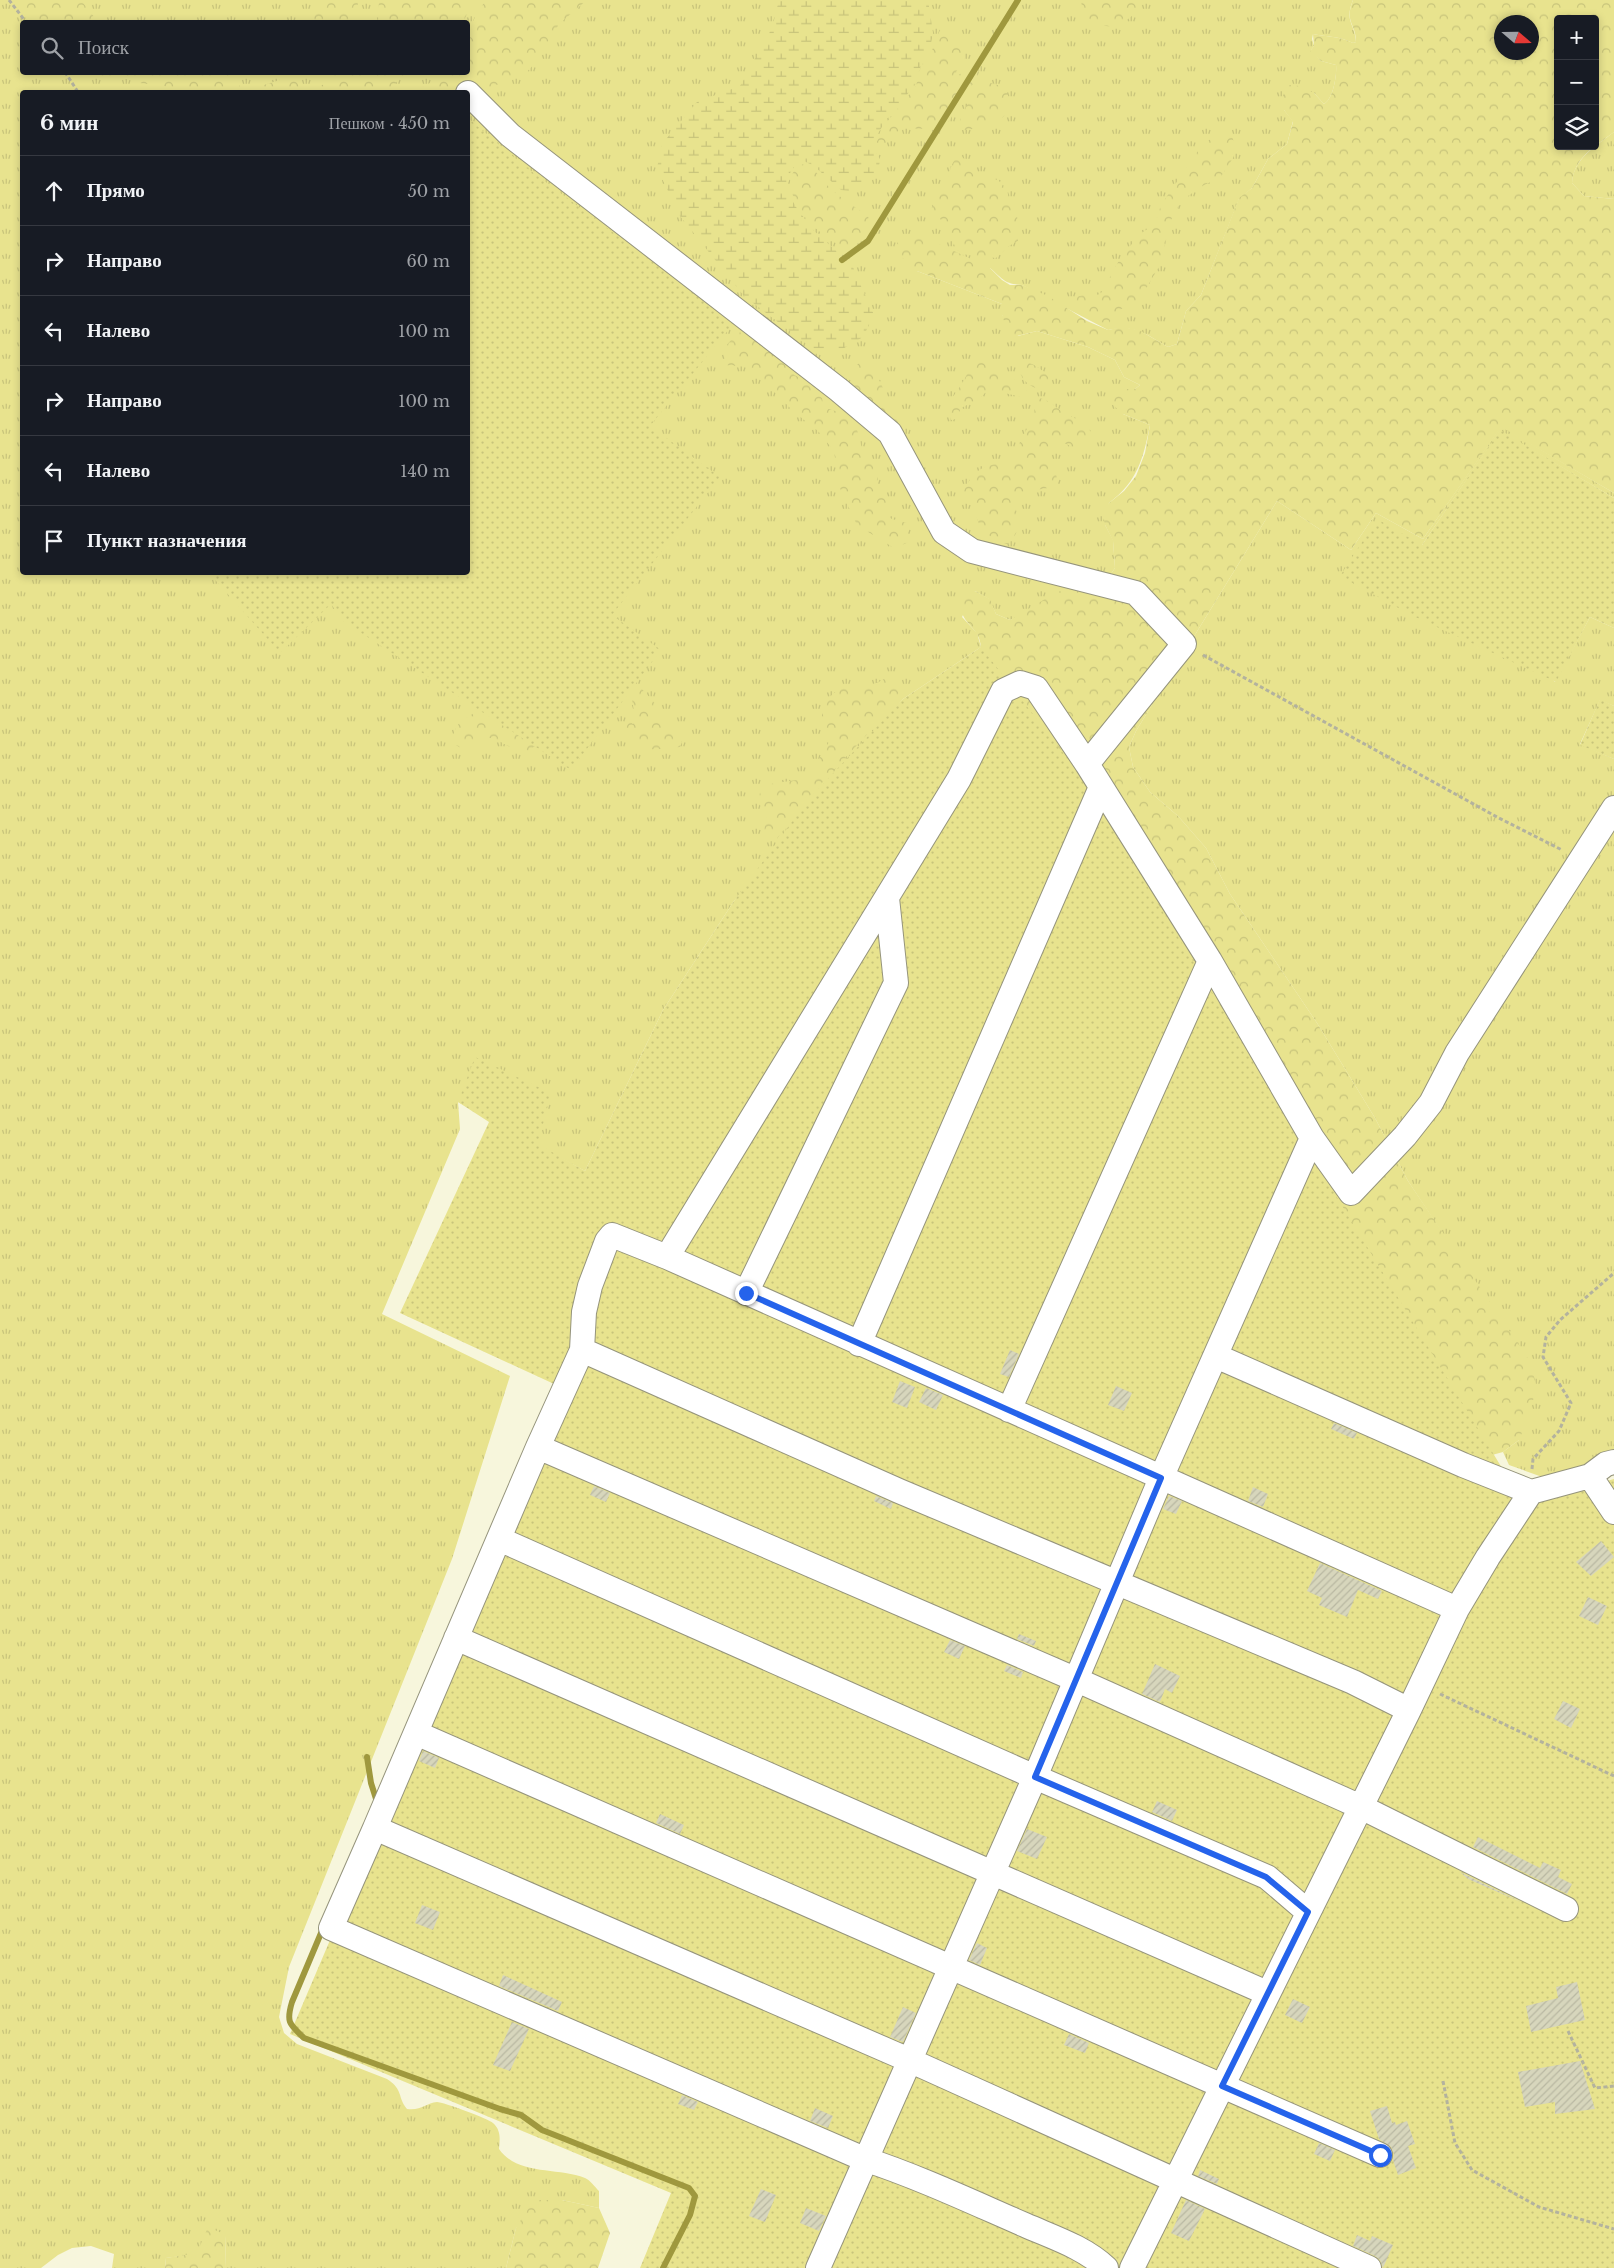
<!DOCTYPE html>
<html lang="ru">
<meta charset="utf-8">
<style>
:root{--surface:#171b24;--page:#20242c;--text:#f1f3f6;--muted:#9ea1a6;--line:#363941}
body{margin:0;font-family:"Libre Baskerville",serif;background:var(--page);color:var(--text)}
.controls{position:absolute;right:15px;top:15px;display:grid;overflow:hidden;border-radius:5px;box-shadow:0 2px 8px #0003}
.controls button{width:45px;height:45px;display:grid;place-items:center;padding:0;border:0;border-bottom:1px solid var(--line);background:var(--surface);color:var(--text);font:25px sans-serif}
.compass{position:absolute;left:1494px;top:15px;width:45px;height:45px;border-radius:50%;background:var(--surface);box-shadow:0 2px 8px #0003;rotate:110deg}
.stop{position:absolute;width:15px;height:15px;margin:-11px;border:4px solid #2563eb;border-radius:50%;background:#fff}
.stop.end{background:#2563eb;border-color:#fff;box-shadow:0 1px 5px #0008}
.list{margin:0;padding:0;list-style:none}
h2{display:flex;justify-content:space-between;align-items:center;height:65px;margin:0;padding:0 20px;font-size:21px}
h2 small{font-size:16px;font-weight:400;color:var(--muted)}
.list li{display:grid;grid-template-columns:32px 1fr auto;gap:15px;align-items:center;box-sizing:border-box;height:70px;padding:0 20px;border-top:1px solid var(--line)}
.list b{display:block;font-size:19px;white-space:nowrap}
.list em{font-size:16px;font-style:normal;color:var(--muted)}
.icon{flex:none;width:28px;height:28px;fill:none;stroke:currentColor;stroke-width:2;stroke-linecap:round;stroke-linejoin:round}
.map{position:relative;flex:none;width:1614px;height:2268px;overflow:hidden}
.search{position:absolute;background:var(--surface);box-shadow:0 2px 8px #0003;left:20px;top:20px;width:450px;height:55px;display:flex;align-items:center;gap:12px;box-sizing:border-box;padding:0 18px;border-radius:5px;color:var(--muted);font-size:19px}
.panel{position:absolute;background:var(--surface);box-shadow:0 2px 8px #0003;left:20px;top:90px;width:450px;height:485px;border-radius:5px}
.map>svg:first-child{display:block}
</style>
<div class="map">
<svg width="1614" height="2268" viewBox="0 0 1614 2268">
<defs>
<pattern id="grass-tufts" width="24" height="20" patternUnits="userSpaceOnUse" patternTransform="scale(1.25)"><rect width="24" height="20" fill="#e8e38e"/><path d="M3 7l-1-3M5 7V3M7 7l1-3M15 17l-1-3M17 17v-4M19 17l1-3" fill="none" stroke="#c8c47b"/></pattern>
<pattern id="forest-crowns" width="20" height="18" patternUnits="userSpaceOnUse" patternTransform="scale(1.25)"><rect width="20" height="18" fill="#e8e38e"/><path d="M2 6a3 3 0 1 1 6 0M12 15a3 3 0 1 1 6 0" fill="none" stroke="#c8c47b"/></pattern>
<pattern id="wetland-marsh" width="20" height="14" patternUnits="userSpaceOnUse" patternTransform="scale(1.25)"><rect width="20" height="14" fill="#e8e38e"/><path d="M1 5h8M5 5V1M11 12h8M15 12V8" fill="none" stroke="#c8c47b"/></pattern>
<pattern id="park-dots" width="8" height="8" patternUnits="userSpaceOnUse" patternTransform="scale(1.25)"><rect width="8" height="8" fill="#e8e38e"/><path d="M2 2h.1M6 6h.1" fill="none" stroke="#c8c47b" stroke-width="1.8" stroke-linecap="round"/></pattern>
<pattern id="building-hatch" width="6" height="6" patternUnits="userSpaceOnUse" patternTransform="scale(1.25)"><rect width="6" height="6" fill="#d7d6bc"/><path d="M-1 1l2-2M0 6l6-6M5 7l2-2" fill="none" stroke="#b9b8a2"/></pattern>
</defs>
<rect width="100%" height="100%" fill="#f7f6dc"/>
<path fill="url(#grass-tufts)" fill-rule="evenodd" d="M 0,0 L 1353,0 C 1344,22 1355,23 1356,42 L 1353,43 C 1339,36 1327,37 1313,34 L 1312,39 L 1314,46 L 1311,50 L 1321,61 L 1336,65 C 1337,76 1333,99 1324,104 L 1314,93 L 1284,110 L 1293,121 L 1287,144 L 1268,159 L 1252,188 L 1239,199 L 1201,295 L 1186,311 L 1177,344 L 1168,347 C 1145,334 1136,324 1108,330 L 1022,285 C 1004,284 1003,279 990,268 L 917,271 L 1002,304 L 1002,315 L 1018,336 L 1037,331 L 1088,347 L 1115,360 L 1124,377 L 1140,385 L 1135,389 L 1119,389 L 1123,414 L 1150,425 C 1143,459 1138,481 1109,503 L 1105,525 L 1113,540 L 1115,568 L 1106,581 L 1010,620 L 996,614 L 989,599 L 975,591 L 962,617 L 977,633 L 981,647 L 903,699 L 734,901 L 663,1010 L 585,1171 L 458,1102 L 460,1129 L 382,1314 L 510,1376 L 452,1559 L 289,1967 L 279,2017 L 284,2033 L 297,2044 L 387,2079 C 404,2090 397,2097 407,2109 C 421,2111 426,2103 437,2102 C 443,2102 489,2119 493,2123 C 501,2130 500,2139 499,2149 C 518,2176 557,2167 585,2178 C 590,2180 595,2187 599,2191 L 599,2208 L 562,2200 L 516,2228 L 506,2268 L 225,2268 L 226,2236 L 197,2254 L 166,2258 L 165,2268 L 112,2268 L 114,2254 L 91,2246 L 72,2248 L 58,2255 L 41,2268 L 0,2268 ZM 22,22 L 468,22 L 468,72 L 22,72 ZM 22,92 L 468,92 L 468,572 L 22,572 Z
M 1614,132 L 1614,199 L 1584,196 L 1572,183 C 1573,159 1596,146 1614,132 Z
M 1501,426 L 1614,493 L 1614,498 L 1500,431 L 1422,545 L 1555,682 L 1590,617 L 1614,628 L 1614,706 L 1600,700 L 1580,744 L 1614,759 L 1614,1456 L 1548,1479 L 1509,1465 L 1503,1452 L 1519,1440 L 1463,1264 L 1408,1181 L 1375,1118 L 1317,1023 L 1230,894 L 1206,848 L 1178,816 L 1150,792 L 1133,767 L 1129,747 L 1136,731 L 1277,501 L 1351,550 L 1376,513 L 1423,539 Z"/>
<path fill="url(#forest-crowns)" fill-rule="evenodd" d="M 15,0 L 81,0 L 98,22 L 35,22 Z
M 317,0 L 358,0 L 357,21 L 356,22 L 300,22 Z
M 379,0 L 474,0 L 463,22 L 378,22 Z
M 487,0 L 587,0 L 559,24 L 535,63 L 525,74 L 486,89 C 454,76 466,20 487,0 Z
M 1081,0 L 1141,0 L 1142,3 C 1123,29 1111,34 1083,15 Z
M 1353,0 L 1614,0 L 1614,132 L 1595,146 L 1595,19 L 1558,19 L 1558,146 L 1595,146 C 1582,156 1573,167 1572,183 L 1584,196 L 1614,199 L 1614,493 L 1501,427 L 1423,539 L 1376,513 L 1351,550 L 1277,501 L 1136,731 L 1129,747 L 1133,767 L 1150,792 L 1178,816 L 1206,848 L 1230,894 L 1317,1023 L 1375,1118 L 1408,1181 L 1531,1363 L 1536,1385 L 1531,1411 L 1519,1440 L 1503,1452 L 1481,1458 L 962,664 L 981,647 C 979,622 953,624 964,594 L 975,591 L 990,599 L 996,614 L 1010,620 L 1055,593 L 1075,586 L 1106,581 L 1115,568 L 1113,541 L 1105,525 L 1103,513 L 1109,503 L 1124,491 L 1136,476 L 1145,453 L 1150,425 L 1123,414 L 1111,403 L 1119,389 L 1135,389 L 1140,385 L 1124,377 L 1115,360 L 1088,347 L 1037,331 L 1017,336 L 1008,332 L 1002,315 L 1002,304 L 917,271 L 899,255 L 897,243 L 908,236 L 935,242 L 990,268 L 1002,280 L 1010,285 L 1022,285 L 1048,296 L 1087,321 L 1108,330 L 1122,327 L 1139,330 L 1168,347 L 1177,344 L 1186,311 L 1201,295 L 1239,198 L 1252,188 L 1268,159 L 1287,144 L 1293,122 L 1284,110 L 1284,90 L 1289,85 L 1299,86 L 1314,93 L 1324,104 C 1333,99 1337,76 1336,65 L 1321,61 L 1310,51 L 1314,46 L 1313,34 C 1327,37 1339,36 1353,43 L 1356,42 C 1356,23 1344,23 1353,0 ZM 1502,22 L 1532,22 L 1532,52 L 1502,52 Z
M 940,30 L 947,31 L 965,51 L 965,58 L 956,72 L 958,75 L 968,70 L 972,65 L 977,64 L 979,73 L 977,79 L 961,99 L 950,120 L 943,127 L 918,129 L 904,126 L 878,151 L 875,149 L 878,138 L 886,123 L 916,86 L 921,66 L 931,53 Z
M 90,73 L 229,73 L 237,81 L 243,92 L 188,92 L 178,88 L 140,83 L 119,77 L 99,77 Z
M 336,73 L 409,73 L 401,77 L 388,92 L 252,92 L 253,89 C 260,86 282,79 288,78 C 295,78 296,81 302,85 C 314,92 330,83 336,73 Z
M 449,73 L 457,73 L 462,77 L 460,92 L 413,92 Z
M 990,83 C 1007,85 1017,103 1003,117 C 994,127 971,130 958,130 C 957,122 972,94 978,89 C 981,86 986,85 990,83 Z
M 1224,135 L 1232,136 L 1236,149 L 1233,158 L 1220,178 L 1204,185 L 1188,196 L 1178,207 L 1171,220 L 1160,265 L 1147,287 L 1134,303 L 1117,311 L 1109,323 L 1098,322 C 1090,315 1081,311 1074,303 L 1075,297 L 1089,294 L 1096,296 L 1105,290 L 1112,272 L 1122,256 L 1140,234 L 1155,224 L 1161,205 L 1202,145 L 1209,140 Z
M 957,157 L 962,157 C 969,162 970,173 977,177 C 983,179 992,178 998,180 L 1007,189 L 1009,200 L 1017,212 L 1018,241 L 1009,246 L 996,258 L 967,255 L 957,250 L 942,221 L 931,209 C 934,201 942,195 945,188 C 950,177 948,167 957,157 Z
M 806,164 C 815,169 819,176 826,184 C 838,197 854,206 868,216 C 870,224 870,230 864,237 C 843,269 793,209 790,186 C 789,178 794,171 798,165 Z
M 738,332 L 763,339 L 780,352 L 794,375 L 821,387 L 823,407 L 835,411 L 852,411 L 864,456 L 877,465 L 878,489 L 888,501 L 879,511 L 892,519 L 907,523 L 909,542 L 894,548 L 857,525 L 839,486 L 834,451 L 818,431 L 793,411 L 750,367 L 725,365 L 725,347 Z
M 978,355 C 986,357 1025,386 1029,393 L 1027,397 C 1012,397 998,388 985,393 L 979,399 L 961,408 L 956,419 L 951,420 C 944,400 960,391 967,374 C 971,366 970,359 978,355 Z
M 1023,362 C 1034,362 1049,374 1052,383 L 1049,389 C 1035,392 1019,381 1019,366 Z
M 859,363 C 882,374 881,386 890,406 C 894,414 902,418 899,427 L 850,388 L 849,383 L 855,374 L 855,367 Z
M 1039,398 C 1048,399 1055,407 1063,412 C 1080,422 1103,426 1083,451 L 1075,450 C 1069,444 1063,442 1055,443 C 1045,455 1056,468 1058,483 L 1054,487 L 1023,492 L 1015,497 L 1013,503 C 1021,519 1021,533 1007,544 C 989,539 975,526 975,507 L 966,503 L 962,496 C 969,478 977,466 997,464 C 1002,464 1005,465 1008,462 C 1012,459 1032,420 1034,414 C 1035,410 1034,406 1034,402 Z
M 888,676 L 893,678 L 899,689 L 898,701 L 806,800 L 776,840 L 767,838 L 763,834 L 767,817 C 759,805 756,799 763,786 C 781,780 799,783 815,773 C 817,767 818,760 821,755 C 823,750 828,746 829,741 C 832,733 827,730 824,724 C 817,709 830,692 844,688 C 862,682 871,690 888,676 Z
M 641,688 L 660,709 L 666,722 L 675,729 L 682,742 L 680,747 C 665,748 643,754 633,741 C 629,736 627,728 624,723 L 628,720 L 633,724 L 635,718 L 632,699 L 638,695 Z
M 483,706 L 537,741 L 531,751 C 527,750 523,751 519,750 C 506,748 496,735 482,738 L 475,751 L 459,747 L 451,742 C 459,714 464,723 483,706 Z
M 533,2200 L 562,2200 L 599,2208 L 610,2233 L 598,2268 L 506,2268 L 516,2228 Z
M 208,2227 L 226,2235 L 225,2268 L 165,2268 L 166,2258 L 197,2253 Z"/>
<path fill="url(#wetland-marsh)" d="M 779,0 L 928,0 L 933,33 L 929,53 L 921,64 L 915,85 L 886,120 L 876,137 L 873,150 C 891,163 868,182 857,192 L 841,190 L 814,166 L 804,161 L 796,164 L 788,176 L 788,192 L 796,207 L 813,230 L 852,265 L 874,315 L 863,337 L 839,351 L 813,349 L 744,296 L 680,216 L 657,168 L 662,144 L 697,102 L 740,86 L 772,28 Z"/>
<path fill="url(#park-dots)" d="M 468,118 L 523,165 L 734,323 L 650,426 L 720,477 L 612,615 L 661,650 L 571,770 L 343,621 L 331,604 L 280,653 L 209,573 L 468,572 Z
M 1500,430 L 1614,498 L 1614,628 L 1590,617 L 1556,682 L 1413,616 L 1340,576 L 1377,519 L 1422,545 Z
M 981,647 L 1077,771 L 1502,1468 L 1566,1492 L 1614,1479 L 1614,2268 L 640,2268 L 671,2193 L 290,2034 L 565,1389 L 400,1313 L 489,1122 L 458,1102 L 475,1057 L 551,1093 L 538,1144 L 585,1171 L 663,1010 L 734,901 L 807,801 L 903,699 Z
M 1600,699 L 1614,706 L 1614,759 L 1580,745 Z"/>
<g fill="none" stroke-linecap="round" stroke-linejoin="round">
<path stroke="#9f983e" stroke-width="6" d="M 842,260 L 868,241 L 1018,0
M 367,1757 L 371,1783 L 378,1805
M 324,1926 L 292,2002 C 286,2022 289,2024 304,2038 L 500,2109 L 521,2115 L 542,2130 L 689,2188 L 695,2196 L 690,2215 L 663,2268"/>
</g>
<path fill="url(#building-hatch)" d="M 1010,1350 L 1019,1354 L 1009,1377 L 1000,1374 Z
M 900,1381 L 915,1387 L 907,1408 L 892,1402 Z
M 1116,1386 L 1132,1393 L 1124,1411 L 1108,1405 Z
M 926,1388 L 943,1395 L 936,1410 L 919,1402 Z
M 1334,1423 L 1357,1433 L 1354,1439 L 1331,1429 Z
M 594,1486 L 610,1493 L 606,1502 L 590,1495 Z
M 1253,1487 L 1268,1494 L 1263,1507 L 1248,1501 Z
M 876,1496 L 893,1503 L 891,1509 L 874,1501 Z
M 1169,1496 L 1182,1501 L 1176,1514 L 1163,1509 Z
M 1601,1541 L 1614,1557 L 1591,1576 L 1576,1562 Z
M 1320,1563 L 1382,1591 L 1378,1599 L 1358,1590 L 1347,1617 L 1319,1605 L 1322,1598 L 1307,1591 Z
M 1588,1597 L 1607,1606 L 1598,1625 L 1579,1616 Z
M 1019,1634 L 1036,1641 L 1034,1646 L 1017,1639 Z
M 950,1640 L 965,1646 L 959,1659 L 944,1652 Z
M 1155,1664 L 1180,1676 L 1172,1693 L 1165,1689 L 1160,1702 L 1142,1694 Z
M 1007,1665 L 1023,1672 L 1021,1678 L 1004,1671 Z
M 1563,1701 L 1580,1709 L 1571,1728 L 1554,1719 Z
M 423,1751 L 439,1758 L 435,1768 L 419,1761 Z
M 1157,1801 L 1177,1810 L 1172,1821 L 1152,1812 Z
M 660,1814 L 684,1825 L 680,1834 L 656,1823 Z
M 1027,1829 L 1047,1837 L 1037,1859 L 1017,1851 Z
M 1478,1837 L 1540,1868 L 1543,1862 L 1561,1870 L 1558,1877 L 1572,1884 L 1567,1894 L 1473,1847 Z
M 1460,1872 L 1523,1903 L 1468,1879 Z
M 422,1905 L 440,1912 L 433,1930 L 415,1923 Z
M 977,1943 L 987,1948 L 980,1965 L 969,1960 Z
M 503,1975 L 562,2002 L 558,2011 L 499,1986 Z
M 1577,1982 L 1585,2020 L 1531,2032 L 1526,2006 L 1558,1998 L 1556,1987 Z
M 1293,1999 L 1310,2007 L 1302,2023 L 1285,2015 Z
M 903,2007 L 916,2013 L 903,2042 L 890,2037 Z
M 512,2022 L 529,2029 L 510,2071 L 493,2065 Z
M 1069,2034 L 1089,2043 L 1085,2053 L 1064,2045 Z
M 1580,2061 L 1595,2109 L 1555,2114 L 1555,2102 L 1525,2107 L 1518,2072 Z
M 682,2095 L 698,2102 L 694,2110 L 678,2104 Z
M 1387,2106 L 1392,2123 L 1395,2122 L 1396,2125 L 1407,2121 L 1415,2144 L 1408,2146 L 1416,2168 L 1398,2175 L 1393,2160 L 1394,2154 L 1391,2147 L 1379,2139 L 1370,2111 Z
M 815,2108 L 833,2116 L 828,2128 L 810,2121 Z
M 1319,2143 L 1335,2150 L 1330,2161 L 1314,2154 Z
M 1200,2170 L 1219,2179 L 1217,2184 L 1198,2176 Z
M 761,2189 L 776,2195 L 765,2222 L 749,2216 Z
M 1186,2200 L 1205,2209 L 1189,2241 L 1171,2233 Z
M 806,2208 L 826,2216 L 819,2231 L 800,2223 Z
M 1357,2235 L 1370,2241 L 1372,2236 L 1393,2245 L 1383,2268 L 1380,2260 L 1375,2256 L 1353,2246 Z"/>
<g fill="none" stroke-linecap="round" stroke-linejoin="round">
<defs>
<path id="minor" d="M 468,93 L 510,135 L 839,390 L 890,433 L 944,532 L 972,551 L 1136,593 L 1184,644 L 1087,764 L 1210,961 L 1312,1138
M 667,1257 L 959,779 L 1003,691 L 1020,683 L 1036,688 L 1087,764
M 746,1293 L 896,983 L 887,898
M 859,1344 L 1101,787
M 582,1350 L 899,1491 L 1353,1682 L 1409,1710
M 1216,1356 L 1463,1465 L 1531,1492
M 1009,1410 L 1210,961
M 538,1447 L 1077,1680 L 1361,1807 L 1566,1909
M 1614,1462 L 1606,1464 L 1590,1476 L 1614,1512
M 499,1539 L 1035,1777 L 1267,1877 L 1308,1912
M 456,1638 L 1267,1993
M 416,1733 L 1380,2155
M 375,1828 L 331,1928 L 864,2159 C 919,2177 972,2202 1025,2225 C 1052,2237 1084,2247 1106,2268
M 818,2268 L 1035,1777 L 1161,1478 L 1312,1138 L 1351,1193 L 1405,1136 L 1431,1103 L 1457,1053 L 1614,808
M 1132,2268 L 1409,1710 L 1457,1609 L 1488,1557 L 1531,1492 L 1590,1476
M 1369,2268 L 909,2060 L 375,1828 L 538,1447 L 582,1350 L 584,1312 L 590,1286 L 607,1241 L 612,1235 L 667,1257 L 1457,1609"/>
</defs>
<use href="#minor" stroke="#95947c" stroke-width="26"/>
<path stroke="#b3b29e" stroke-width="3" stroke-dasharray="4 2.5" stroke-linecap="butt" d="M 9,0 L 26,22
M 65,72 L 78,92
M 1203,655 L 1497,817 L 1562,850
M 1532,1469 L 1533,1459 L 1559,1431 L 1571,1403 L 1543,1357 L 1546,1337 L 1560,1320 L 1614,1273
M 1440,1694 L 1614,1776
M 1568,2031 L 1595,2088 L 1614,2086
M 1443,2081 L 1455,2143 L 1472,2170 L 1539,2207 L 1614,2229"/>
<use href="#minor" stroke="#fff" stroke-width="24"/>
</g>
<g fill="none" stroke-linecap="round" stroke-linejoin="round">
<path stroke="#2563eb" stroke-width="6" d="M 746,1293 L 1161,1478 L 1035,1777 L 1266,1877 L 1308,1912 L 1222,2086 L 1380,2155"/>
</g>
</svg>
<div class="controls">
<button>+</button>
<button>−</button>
<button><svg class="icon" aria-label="layers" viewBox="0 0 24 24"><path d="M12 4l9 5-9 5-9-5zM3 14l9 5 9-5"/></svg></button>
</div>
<svg class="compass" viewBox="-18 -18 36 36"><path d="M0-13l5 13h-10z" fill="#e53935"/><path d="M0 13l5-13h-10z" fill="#9ea1a6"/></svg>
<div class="stop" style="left:1380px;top:2155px"></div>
<div class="stop end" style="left:746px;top:1293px"></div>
<div class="search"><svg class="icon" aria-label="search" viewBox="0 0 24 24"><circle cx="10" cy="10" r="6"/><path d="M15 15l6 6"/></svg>Поиск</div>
<section class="panel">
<h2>6 мин<small>Пешком · 450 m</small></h2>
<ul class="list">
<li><svg class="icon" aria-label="ahead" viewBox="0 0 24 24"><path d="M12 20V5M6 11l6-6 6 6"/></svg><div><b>Прямо</b></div><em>50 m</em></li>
<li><svg class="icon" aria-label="right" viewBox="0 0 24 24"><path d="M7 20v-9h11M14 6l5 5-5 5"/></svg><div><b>Направо</b></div><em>60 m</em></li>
<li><svg class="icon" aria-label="left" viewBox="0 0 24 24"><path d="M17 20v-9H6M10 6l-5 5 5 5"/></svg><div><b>Налево</b></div><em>100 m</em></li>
<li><svg class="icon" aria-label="right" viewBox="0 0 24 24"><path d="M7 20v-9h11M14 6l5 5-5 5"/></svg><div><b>Направо</b></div><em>100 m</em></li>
<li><svg class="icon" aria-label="left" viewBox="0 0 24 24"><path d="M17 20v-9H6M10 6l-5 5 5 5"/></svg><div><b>Налево</b></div><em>140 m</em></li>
<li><svg class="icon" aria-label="arrive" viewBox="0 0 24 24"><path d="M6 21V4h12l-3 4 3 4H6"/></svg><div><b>Пункт назначения</b></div></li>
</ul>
</section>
</div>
